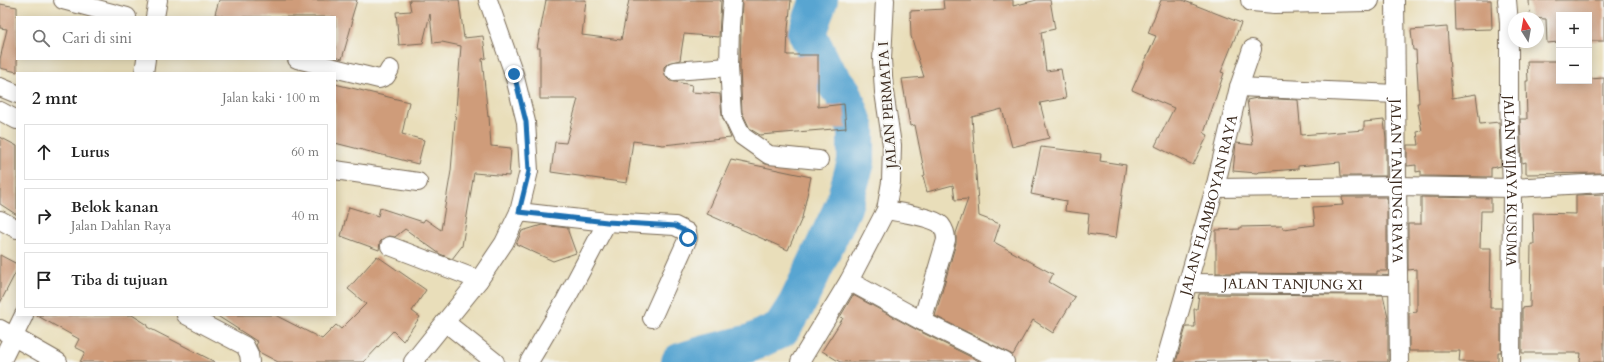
<!DOCTYPE html>
<html lang="id">
<meta charset="utf-8">
<style>
:root{--surface:#fff;--page:#f6f6f6;--text:#222;--muted:#767676;--line:#e0e0e0}
body{margin:0;font-family:Cardo,serif;background:var(--page);color:var(--text)}
.controls{position:absolute;right:12px;top:12px;display:grid;overflow:hidden;border-radius:0px;box-shadow:0 2px 10px #0003}
.controls button{width:36px;height:36px;display:grid;place-items:center;padding:0;border:0;border-bottom:1px solid var(--line);background:var(--surface);color:var(--text);font:20px sans-serif}
.compass{position:absolute;left:1508px;top:12px;width:36px;height:36px;border-radius:50%;background:var(--surface);box-shadow:0 2px 10px #0003;rotate:349deg}
.stop{position:absolute;width:12px;height:12px;margin:-9px;border:3px solid #1f6fb2;border-radius:50%;background:#fff}
.stop.end{background:#1f6fb2;border-color:#fff;box-shadow:0 1px 4px #0008}
.list{margin:0;padding:0;list-style:none}
h2{display:flex;justify-content:space-between;align-items:center;height:52px;margin:0;padding:0 16px;font-size:17px}
h2 small{font-size:13px;font-weight:400;color:var(--muted)}
.list li{display:grid;grid-template-columns:26px 1fr auto;gap:12px;align-items:center;box-sizing:border-box;height:56px;margin:0 8px 8px;padding:0 8px;border:1px solid var(--line);border-radius:0px}
.list b{display:block;font-size:15px;white-space:nowrap}
.list p{margin:0;font-size:13px;white-space:nowrap;color:var(--muted)}
.list em{font-size:13px;font-style:normal;color:var(--muted)}
.icon{flex:none;width:22px;height:22px;fill:none;stroke:currentColor;stroke-width:2;stroke-linecap:round;stroke-linejoin:round}
.map{position:relative;flex:none;width:1604px;height:362px;overflow:hidden}
.search{position:absolute;background:var(--surface);box-shadow:0 2px 10px #0003;left:16px;top:16px;width:320px;height:44px;display:flex;align-items:center;gap:10px;box-sizing:border-box;padding:0 14px;border-radius:0px;color:var(--muted);font-size:15px}
.panel{position:absolute;background:var(--surface);box-shadow:0 2px 10px #0003;left:16px;top:72px;width:320px;height:244px;border-radius:0px}
.map>svg:first-child{display:block}
</style>
<div class="map">
<svg width="1604" height="362" viewBox="0 0 1604 362">
<rect width="100%" height="100%" fill="#f6f6f2"/>
<filter id="ink" filterUnits="userSpaceOnUse"><feTurbulence type="fractalNoise" baseFrequency=".025" numOctaves="2"/><feDisplacementMap in="SourceGraphic" scale="8" xChannelSelector="R" yChannelSelector="G"/><feConvolveMatrix kernelMatrix="1 2 1 2 8 2 1 2 1" color-interpolation-filters="sRGB"/></filter>
<filter id="wash" filterUnits="userSpaceOnUse"><feTurbulence type="fractalNoise" baseFrequency=".012" numOctaves="4" result="noise"/><feDisplacementMap in="SourceGraphic" scale="16" xChannelSelector="R" yChannelSelector="G"/><feGaussianBlur stdDeviation="0.9" result="paint"/><feColorMatrix in="noise" values="0 0 0 0 0 0 0 0 0 0 0 0 0 0 0 0 0 1.4 0 .05"/><feComposite in="paint" operator="in"/></filter>
<g filter="url(#wash)">
<rect width="100%" height="100%" fill="#e9deba"/>
<g fill="none" stroke-linecap="round" stroke-linejoin="round">
<path stroke="#58a5d1" stroke-width="38" d="M 680,362 L 706,354 L 751,343 L 781,329 L 797,304 L 843,207 L 856,162 L 856,129 L 843,93 L 826,72 L 807,33 L 819,0"/>
</g>
<g id="blocks">
<path fill="#cf9c7a" d="M 219,0 L 357,0 L 351,20 L 353,20 L 342,59 L 335,57 L 335,17 L 225,17 L 215,14 Z
M 409,0 L 459,0 L 464,38 L 483,36 L 486,58 L 482,59 L 488,117 L 489,116 L 491,146 L 511,148 L 509,176 L 474,173 L 462,246 L 452,259 L 440,254 L 405,229 L 395,237 L 389,236 L 384,238 L 380,242 L 379,250 L 341,236 L 349,207 L 378,216 L 380,208 L 423,222 L 425,219 L 441,230 L 451,171 L 461,46 L 442,42 L 433,43 L 430,14 L 423,43 L 399,45 L 396,12 L 411,11 Z
M 546,0 L 586,0 L 582,35 L 621,40 L 629,0 L 721,0 L 719,37 L 684,34 L 680,60 L 668,63 L 664,67 L 664,71 L 666,77 L 670,81 L 692,85 L 691,92 L 720,94 L 722,116 L 731,138 L 663,145 L 633,141 L 627,183 L 551,172 L 555,142 L 566,143 L 578,99 L 540,99 L 540,48 L 537,48 Z
M 742,0 L 791,0 L 788,29 L 787,55 L 818,55 L 818,107 L 844,104 L 846,128 L 760,135 L 750,129 L 742,112 L 740,67 Z
M 943,0 L 1013,0 L 1013,6 L 1037,0 L 1050,0 L 1055,29 L 1041,32 L 1046,71 L 1061,69 L 1066,98 L 1040,103 L 1049,138 L 1012,147 L 1002,109 L 972,117 L 979,216 L 1000,224 L 994,242 L 1053,274 L 1049,282 L 1075,297 L 1053,333 L 1033,320 L 1013,355 L 935,316 L 956,243 L 956,233 L 968,199 L 955,200 L 953,185 L 927,192 L 923,176 L 925,175 L 915,125 L 910,126 L 902,79 L 924,77 L 911,36 L 910,11 L 944,9 Z
M 1161,0 L 1182,0 L 1241,23 L 1221,72 L 1224,73 L 1204,133 L 1208,135 L 1193,165 L 1155,146 L 1174,108 L 1132,90 L 1156,36 L 1148,33 Z
M 1454,0 L 1491,0 L 1492,29 L 1455,30 Z
M 1529,0 L 1604,0 L 1604,41 L 1589,41 L 1589,15 L 1559,15 L 1559,42 L 1547,43 L 1546,19 L 1530,18 Z
M 0,4 L 17,7 L 17,72 L 0,68 L 0,59 L 7,29 L 0,28 Z
M 1447,27 L 1452,98 L 1476,94 L 1480,124 L 1499,122 L 1501,166 L 1491,168 L 1491,177 L 1421,176 L 1421,171 L 1416,172 L 1416,165 L 1407,166 L 1407,145 L 1419,145 L 1417,132 L 1422,131 L 1417,103 L 1419,103 L 1416,50 L 1413,50 L 1411,30 Z
M 1527,61 L 1559,61 L 1559,81 L 1589,81 L 1589,79 L 1604,78 L 1604,173 L 1526,174 L 1526,162 L 1522,163 L 1520,119 L 1527,119 L 1526,81 L 1528,81 Z
M 335,84 L 409,102 L 402,134 L 424,140 L 418,164 L 335,143 Z
M 1257,98 L 1298,100 L 1301,135 L 1364,130 L 1364,122 L 1384,120 L 1386,139 L 1386,176 L 1341,176 L 1340,162 L 1298,166 L 1298,169 L 1258,172 L 1257,173 L 1233,171 L 1236,143 L 1253,145 L 1247,100 Z
M 0,137 L 17,146 L 17,215 L 0,204 Z
M 1041,147 L 1101,154 L 1100,161 L 1126,165 L 1116,238 L 1087,234 L 1089,214 L 1065,211 L 1066,201 L 1031,194 Z
M 731,160 L 811,177 L 802,218 L 788,250 L 707,214 Z
M 1604,194 L 1604,362 L 1580,362 L 1581,353 L 1522,353 L 1522,308 L 1530,307 L 1531,244 L 1534,244 L 1533,213 L 1576,214 L 1576,195 Z
M 1342,197 L 1387,197 L 1387,271 L 1377,271 L 1377,274 L 1216,273 L 1216,230 L 1240,229 L 1240,227 L 1282,226 L 1283,229 L 1315,225 L 1313,207 L 1343,205 Z
M 1421,197 L 1491,198 L 1491,211 L 1481,211 L 1480,248 L 1491,248 L 1490,308 L 1501,308 L 1501,352 L 1498,352 L 1498,362 L 1459,362 L 1460,351 L 1409,351 L 1409,313 L 1417,312 L 1417,269 L 1408,270 L 1408,224 L 1421,224 Z
M 542,225 L 568,228 L 568,231 L 576,253 L 553,261 L 516,244 L 522,231 Z
M 0,255 L 17,264 L 17,270 L 0,303 Z
M 377,256 L 426,290 L 412,311 L 420,317 L 403,341 L 393,331 L 364,362 L 278,362 L 259,352 L 256,345 L 258,342 L 216,315 L 275,315 L 322,339 L 336,325 L 341,329 L 366,304 L 348,289 Z
M 1199,294 L 1383,295 L 1388,317 L 1388,362 L 1269,362 L 1269,360 L 1176,362 L 1186,327 L 1195,327 L 1194,309 L 1197,309 Z
M 853,295 L 917,330 L 981,362 L 840,362 L 822,351 L 843,318 L 840,317 Z
M 36,315 L 132,315 L 148,325 L 147,327 L 215,362 L 80,362 L 85,352 L 75,347 L 79,339 Z"/>
</g>
</g>
<g filter="url(#ink)">
<use href="#blocks" fill-opacity="0" stroke="#786955" stroke-width="1"/>
<g fill="none" stroke-linecap="round" stroke-linejoin="round">
<defs>
<g id="minor">
<path d="M 63,0 L 127,17"/>
<path d="M 732,0 L 730,26 L 729,67 L 732,115 L 742,136 L 769,155 L 819,160"/>
<path id="s1" d="M 1395,0 L 1399,362"/>
<path id="s2" d="M 1507,0 L 1509,23 L 1509,100 L 1512,188 L 1511,362"/>
<path d="M 155,17 L 158,0"/>
<path d="M 297,59 L 379,79 L 386,76 L 390,69"/>
<path d="M 674,71 L 729,67"/>
<path d="M 144,73 L 146,59"/>
<path d="M 0,87 L 17,94"/>
<path d="M 1239,87 L 1396,94"/>
<path d="M 0,111 L 17,120"/>
<path d="M 335,170 L 418,182"/>
<path d="M 1215,188 L 1397,186 L 1512,188 L 1604,183"/>
<path d="M 886,210 C 898,212 933,217 941,225 C 945,230 946,235 946,240 L 922,321"/>
<path d="M 519,212 L 607,222 L 675,226 L 687,232 L 688,238 L 652,318"/>
<path d="M 0,220 L 17,229"/>
<path d="M 390,246 L 479,280"/>
<path d="M 849,281 L 922,321 L 1005,362"/>
<path id="s3" d="M 1188,283 L 1398,285"/>
<path d="M 186,315 L 245,346 L 249,354 L 250,362"/>
<path d="M 445,322 L 495,362"/>
<path d="M 0,329 L 58,362"/>
<path d="M 1,362 L 24,315"/>
<path d="M 413,362 L 479,280 L 504,243 L 519,212 L 529,171 L 526,122 L 514,74 L 488,0"/>
<path d="M 529,362 L 565,301 L 607,222"/>
<path d="M 800,362 L 849,281 L 886,210 L 891,182 L 892,145 L 884,92 L 882,59 L 885,0"/>
<path id="s4" d="M 1165,362 L 1215,188 L 1239,87 L 1252,49"/>
</g>
<path id="tertiary" d="M 1252,0 L 1275,2 L 1368,0"/>
</defs>
<use href="#minor" stroke="#786955" stroke-width="20"/>
<use href="#tertiary" stroke="#786955" stroke-width="24"/>
<use href="#minor" stroke="#fff" stroke-width="18"/>
<use href="#tertiary" stroke="#fff" stroke-width="22"/>
</g>
</g>
<g fill="none" stroke-linecap="round" stroke-linejoin="round" filter="url(#ink)">
<path stroke="#1f6fb2" stroke-width="5" d="M 514,74 L 526,122 L 529,171 L 519,212 L 607,222 L 675,226 L 687,232 L 688,238"/>
</g>
<g text-anchor="middle" stroke-width="4" stroke-linejoin="round" paint-order="stroke">
<g font-size="14" fill="#3b2a1e" stroke="#f6f6f2">
<text transform="translate(887 105) rotate(-94)" y="5">JALAN PERMATA I</text>
<text dy="5" stroke="none"><textPath href="#s1" startOffset="181">JALAN TANJUNG RAYA</textPath></text>
<text dy="5" stroke="none"><textPath href="#s2" startOffset="181">JALAN WIJAYA KUSUMA</textPath></text>
<text dy="5" stroke="none"><textPath href="#s4" startOffset="163">JALAN FLAMBOYAN RAYA</textPath></text>
<text dy="5" stroke="none"><textPath href="#s3" startOffset="105">JALAN TANJUNG XI</textPath></text>
</g>
</g>
</svg>
<div class="controls">
<button>+</button>
<button>−</button>
</div>
<svg class="compass" viewBox="-18 -18 36 36"><path d="M0-13l5 13h-10z" fill="#e53935"/><path d="M0 13l5-13h-10z" fill="#767676"/></svg>
<div class="stop" style="left:688px;top:238px"></div>
<div class="stop end" style="left:514px;top:74px"></div>
<div class="search"><svg class="icon" aria-label="search" viewBox="0 0 24 24"><circle cx="10" cy="10" r="6"/><path d="M15 15l6 6"/></svg>Cari di sini</div>
<section class="panel">
<h2>2 mnt<small>Jalan kaki · 100 m</small></h2>
<ul class="list">
<li><svg class="icon" aria-label="ahead" viewBox="0 0 24 24"><path d="M12 20V5M6 11l6-6 6 6"/></svg><div><b>Lurus</b></div><em>60 m</em></li>
<li><svg class="icon" aria-label="right" viewBox="0 0 24 24"><path d="M7 20v-9h11M14 6l5 5-5 5"/></svg><div><b>Belok kanan</b><p>Jalan Dahlan Raya</p></div><em>40 m</em></li>
<li><svg class="icon" aria-label="arrive" viewBox="0 0 24 24"><path d="M6 21V4h12l-3 4 3 4H6"/></svg><div><b>Tiba di tujuan</b></div></li>
</ul>
</section>
</div>
